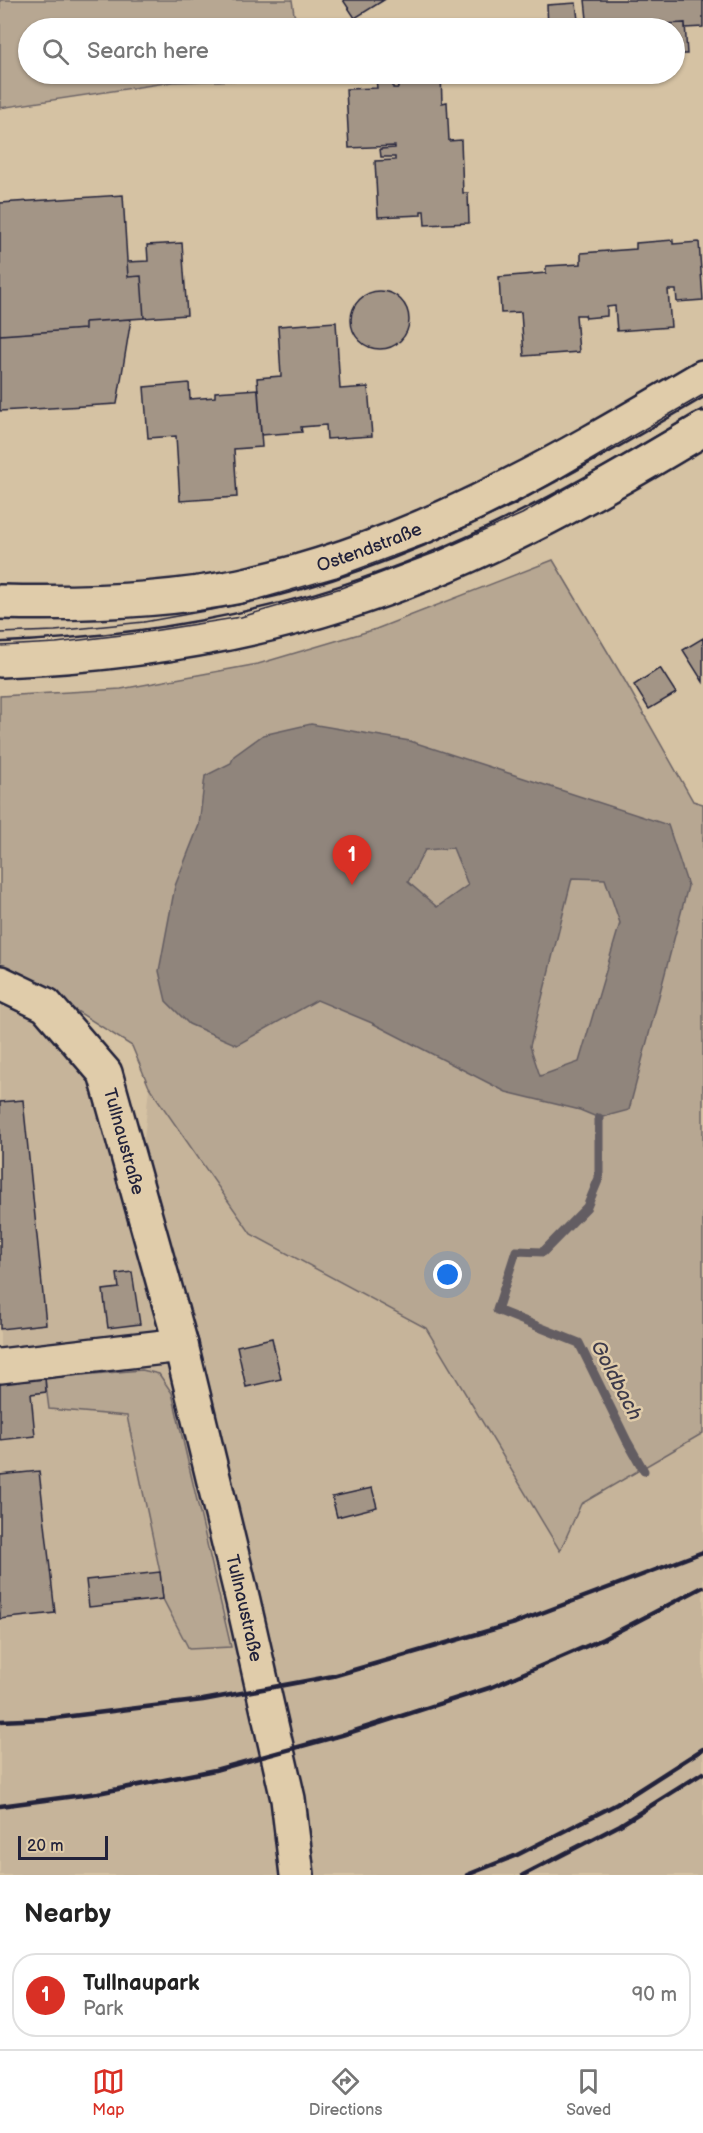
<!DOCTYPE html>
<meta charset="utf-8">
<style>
:root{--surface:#fff;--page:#f2f2f2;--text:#222;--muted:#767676;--line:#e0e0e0;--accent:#d93025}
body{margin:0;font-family:"Balsamiq Sans",sans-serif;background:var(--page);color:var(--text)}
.scale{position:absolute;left:18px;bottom:15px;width:90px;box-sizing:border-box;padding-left:6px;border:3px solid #22223b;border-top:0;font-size:16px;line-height:21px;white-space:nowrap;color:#22223b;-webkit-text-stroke:4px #e0ccaa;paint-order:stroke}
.you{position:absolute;left:448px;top:1275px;width:21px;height:21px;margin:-15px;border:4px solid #fff;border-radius:50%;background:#1a73e8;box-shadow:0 0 0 9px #1a73e833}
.badge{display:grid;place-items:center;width:39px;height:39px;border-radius:50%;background:var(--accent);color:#fff;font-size:20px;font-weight:700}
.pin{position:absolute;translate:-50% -50px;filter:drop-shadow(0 2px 3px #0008)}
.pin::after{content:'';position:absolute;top:32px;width:21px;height:18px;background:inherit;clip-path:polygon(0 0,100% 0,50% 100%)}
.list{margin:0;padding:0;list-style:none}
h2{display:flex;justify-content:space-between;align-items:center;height:78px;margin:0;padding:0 24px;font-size:26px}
h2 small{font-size:20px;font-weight:400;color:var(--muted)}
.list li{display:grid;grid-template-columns:39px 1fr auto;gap:18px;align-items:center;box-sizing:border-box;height:84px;margin:0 12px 12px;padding:0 12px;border:2px solid var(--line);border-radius:24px}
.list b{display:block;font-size:22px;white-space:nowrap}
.list p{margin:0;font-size:20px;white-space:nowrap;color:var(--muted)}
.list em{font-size:20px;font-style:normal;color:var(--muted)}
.icon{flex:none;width:33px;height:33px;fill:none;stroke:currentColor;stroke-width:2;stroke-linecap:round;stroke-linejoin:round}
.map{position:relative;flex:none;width:703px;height:1875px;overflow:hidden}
.search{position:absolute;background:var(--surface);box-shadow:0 2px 4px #0004;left:18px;right:18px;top:18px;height:66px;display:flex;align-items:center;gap:15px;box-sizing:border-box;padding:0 21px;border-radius:33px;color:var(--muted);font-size:22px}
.sheet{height:174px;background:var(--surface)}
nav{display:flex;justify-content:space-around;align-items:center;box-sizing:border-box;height:84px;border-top:2px solid var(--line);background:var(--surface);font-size:16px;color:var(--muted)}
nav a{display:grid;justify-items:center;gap:3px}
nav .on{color:var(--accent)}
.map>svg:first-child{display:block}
</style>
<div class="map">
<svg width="703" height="1875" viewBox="0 0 703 1875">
<rect width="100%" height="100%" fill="#d5c2a3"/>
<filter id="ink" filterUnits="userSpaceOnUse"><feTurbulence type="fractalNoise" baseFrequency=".0167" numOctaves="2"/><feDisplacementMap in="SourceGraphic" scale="12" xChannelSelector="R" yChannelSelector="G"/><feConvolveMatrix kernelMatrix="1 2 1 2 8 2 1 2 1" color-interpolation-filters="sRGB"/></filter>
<g filter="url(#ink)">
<path fill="#c6b49a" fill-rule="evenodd" d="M 0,991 L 16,999 L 84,1063 L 166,1266 L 144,1140 L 149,1087 L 251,1234 L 426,1328 L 560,1551 L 581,1504 L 703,1433 L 703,1875 L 0,1875 ZM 142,1370 L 159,1374 L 172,1393 L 231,1647 L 163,1600 L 160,1572 L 127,1416 L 45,1378 Z"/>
<path fill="#b7a792" stroke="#6c6466" stroke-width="1.5" d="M 0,0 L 292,0 L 294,14 L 302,28 L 28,28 L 28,74 L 329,74 L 331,78 L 172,82 L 0,108 Z
M 553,560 L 625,681 L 693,801 L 703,804 L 703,1433 L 581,1504 L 560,1551 L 426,1328 L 251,1234 L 149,1087 L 132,1046 L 14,971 L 0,966 L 0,696 L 121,689 L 258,664 L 376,629 Z
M 142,1370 L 159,1374 L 172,1393 L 231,1647 L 189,1649 L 163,1599 L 160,1572 L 127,1416 L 49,1409 L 45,1378 Z"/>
<path fill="#90857c" stroke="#645d62" stroke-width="1.5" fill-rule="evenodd" d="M 311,724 L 410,741 L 668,825 L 688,886 L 629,1110 L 599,1118 L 580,1110 L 506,1092 L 372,1023 L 317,1000 L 237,1045 L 189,1024 L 166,1001 L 159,971 L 175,886 L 199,825 L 205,776 L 231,763 L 234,756 L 263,735 ZM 453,848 L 468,885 L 437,907 L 408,882 L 425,850 ZM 572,878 L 605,879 L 620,923 L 579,1062 L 540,1076 L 530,1046 Z"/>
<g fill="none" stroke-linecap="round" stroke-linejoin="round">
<path stroke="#645d62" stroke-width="9" d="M 599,1118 L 599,1178 L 587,1207 L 543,1252 L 516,1251 L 497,1310 L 579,1343 L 627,1441 L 644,1471"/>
</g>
<path fill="#a39586" stroke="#22223b" stroke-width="1.5" d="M 343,0 L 384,0 L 355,18 Z
M 585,0 L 703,0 L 703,27 L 685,28 L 685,23 L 662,24 L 662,28 L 548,28 L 547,5 L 576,3 L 578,20 L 587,19 Z
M 685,23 L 687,54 L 674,54 L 674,28 L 662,28 L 662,24 Z
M 441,74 L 442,103 L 447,102 L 449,141 L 461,140 L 463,193 L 468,193 L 469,223 L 425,225 L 424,211 L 421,211 L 421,215 L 378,217 L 375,161 L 395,160 L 395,157 L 381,157 L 380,149 L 395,148 L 395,146 L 349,148 L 346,89 L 377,88 L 376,79 L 393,79 L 393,88 L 398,88 L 398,75 Z
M 123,195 L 128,277 L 141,276 L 144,318 L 85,322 L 85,329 L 0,335 L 0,203 Z
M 673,240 L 673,244 L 699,242 L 703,300 L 677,302 L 676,290 L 668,290 L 671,327 L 617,331 L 615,306 L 607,307 L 607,316 L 586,318 L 585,315 L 576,315 L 579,352 L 524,356 L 521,312 L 501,313 L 499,277 L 546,273 L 546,266 L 581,264 L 581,253 L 636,249 L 636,243 Z
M 182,243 L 187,315 L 144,318 L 141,276 L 128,277 L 127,262 L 148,261 L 147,245 Z
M351 320a29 29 0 1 1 58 0a29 29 0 1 1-58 0Z
M 131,319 L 117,404 L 0,411 L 0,335 L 85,329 L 85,322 Z
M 336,322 L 340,389 L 368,387 L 372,436 L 327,439 L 326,425 L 301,427 L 302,432 L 261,435 L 257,378 L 281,376 L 278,326 Z
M 189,383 L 190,399 L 215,397 L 215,392 L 258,389 L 262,447 L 234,449 L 237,497 L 180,501 L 176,436 L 148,438 L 144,387 Z
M 703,638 L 703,682 L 683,650 Z
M 660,668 L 676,693 L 649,709 L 634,685 Z
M 23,1100 L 46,1324 L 0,1329 L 0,1102 Z
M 132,1272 L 140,1324 L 108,1328 L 103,1290 L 119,1288 L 117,1274 Z
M 272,1338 L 281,1379 L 246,1387 L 237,1346 Z
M 45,1377 L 46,1392 L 31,1394 L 35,1436 L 0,1440 L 0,1382 Z
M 39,1471 L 55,1613 L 0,1619 L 0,1475 Z
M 372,1488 L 377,1507 L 337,1517 L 332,1497 Z
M 160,1572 L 163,1599 L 89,1607 L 86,1580 Z"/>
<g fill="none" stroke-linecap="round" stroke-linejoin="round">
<defs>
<g id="minor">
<path id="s1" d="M 0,983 L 46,1005 L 105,1073 L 181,1345 L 243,1601 L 288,1799 L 297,1875"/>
<path d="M 0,1366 L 181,1345"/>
</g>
<g id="secondary">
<path id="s2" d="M 0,602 C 79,604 162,602 240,586 C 408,551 557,463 703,377"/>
<path d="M 0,660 C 117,655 232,639 344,603 C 472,563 589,498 703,429"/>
</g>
</defs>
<use href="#minor" stroke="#22223b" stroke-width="38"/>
<use href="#secondary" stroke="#22223b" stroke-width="38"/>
<use href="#minor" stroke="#e0ccaa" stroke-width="33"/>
<use href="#secondary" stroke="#e0ccaa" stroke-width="33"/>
<path stroke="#22223b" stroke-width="1.5" d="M 0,633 L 55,631 L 144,622 L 238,605 L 337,577 L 431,542 L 514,505 L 703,395
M 0,646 L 56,643 L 146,632 L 241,617 L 341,588 L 434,553 L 522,514 L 703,409"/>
<path stroke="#22223b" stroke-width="4.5" d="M 0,1721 L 47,1719 L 203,1700 L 333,1676 L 515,1623 L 703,1552
M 0,1806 L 98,1793 L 215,1770 L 342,1735 L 492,1687 L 603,1639 L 703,1587
M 467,1875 L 517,1855 L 617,1804 L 703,1749
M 523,1875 L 620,1825 L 703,1773"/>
</g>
</g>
<g text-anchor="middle" stroke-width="5" stroke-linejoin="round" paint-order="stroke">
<g font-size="18" fill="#22223b" stroke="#e0ccaa">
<text dy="6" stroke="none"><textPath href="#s2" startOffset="376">Ostendstraße</textPath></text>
<text dy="6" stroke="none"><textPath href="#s1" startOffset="212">Tullnaustraße</textPath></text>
<text dy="6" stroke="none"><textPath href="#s1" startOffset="694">Tullnaustraße</textPath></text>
</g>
<g font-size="20" font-style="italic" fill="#3e3b4b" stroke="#e0ccaa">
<text transform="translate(617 1380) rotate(62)" y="7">Goldbach</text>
</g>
</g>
</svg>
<div class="scale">20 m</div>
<div class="you"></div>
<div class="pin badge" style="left:352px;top:885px">1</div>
<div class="search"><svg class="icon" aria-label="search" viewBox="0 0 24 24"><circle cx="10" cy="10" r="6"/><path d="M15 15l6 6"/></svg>Search here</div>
</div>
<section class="sheet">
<h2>Nearby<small></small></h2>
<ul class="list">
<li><span class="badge">1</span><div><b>Tullnaupark</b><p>Park</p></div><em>90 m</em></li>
</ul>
</section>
<nav>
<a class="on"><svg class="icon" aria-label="map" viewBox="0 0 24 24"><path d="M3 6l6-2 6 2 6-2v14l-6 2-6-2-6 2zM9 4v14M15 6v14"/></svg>Map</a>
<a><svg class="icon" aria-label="directions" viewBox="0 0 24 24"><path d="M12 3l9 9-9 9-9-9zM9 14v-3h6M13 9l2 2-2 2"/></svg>Directions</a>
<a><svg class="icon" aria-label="saved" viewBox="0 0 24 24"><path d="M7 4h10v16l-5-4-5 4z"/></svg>Saved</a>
</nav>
